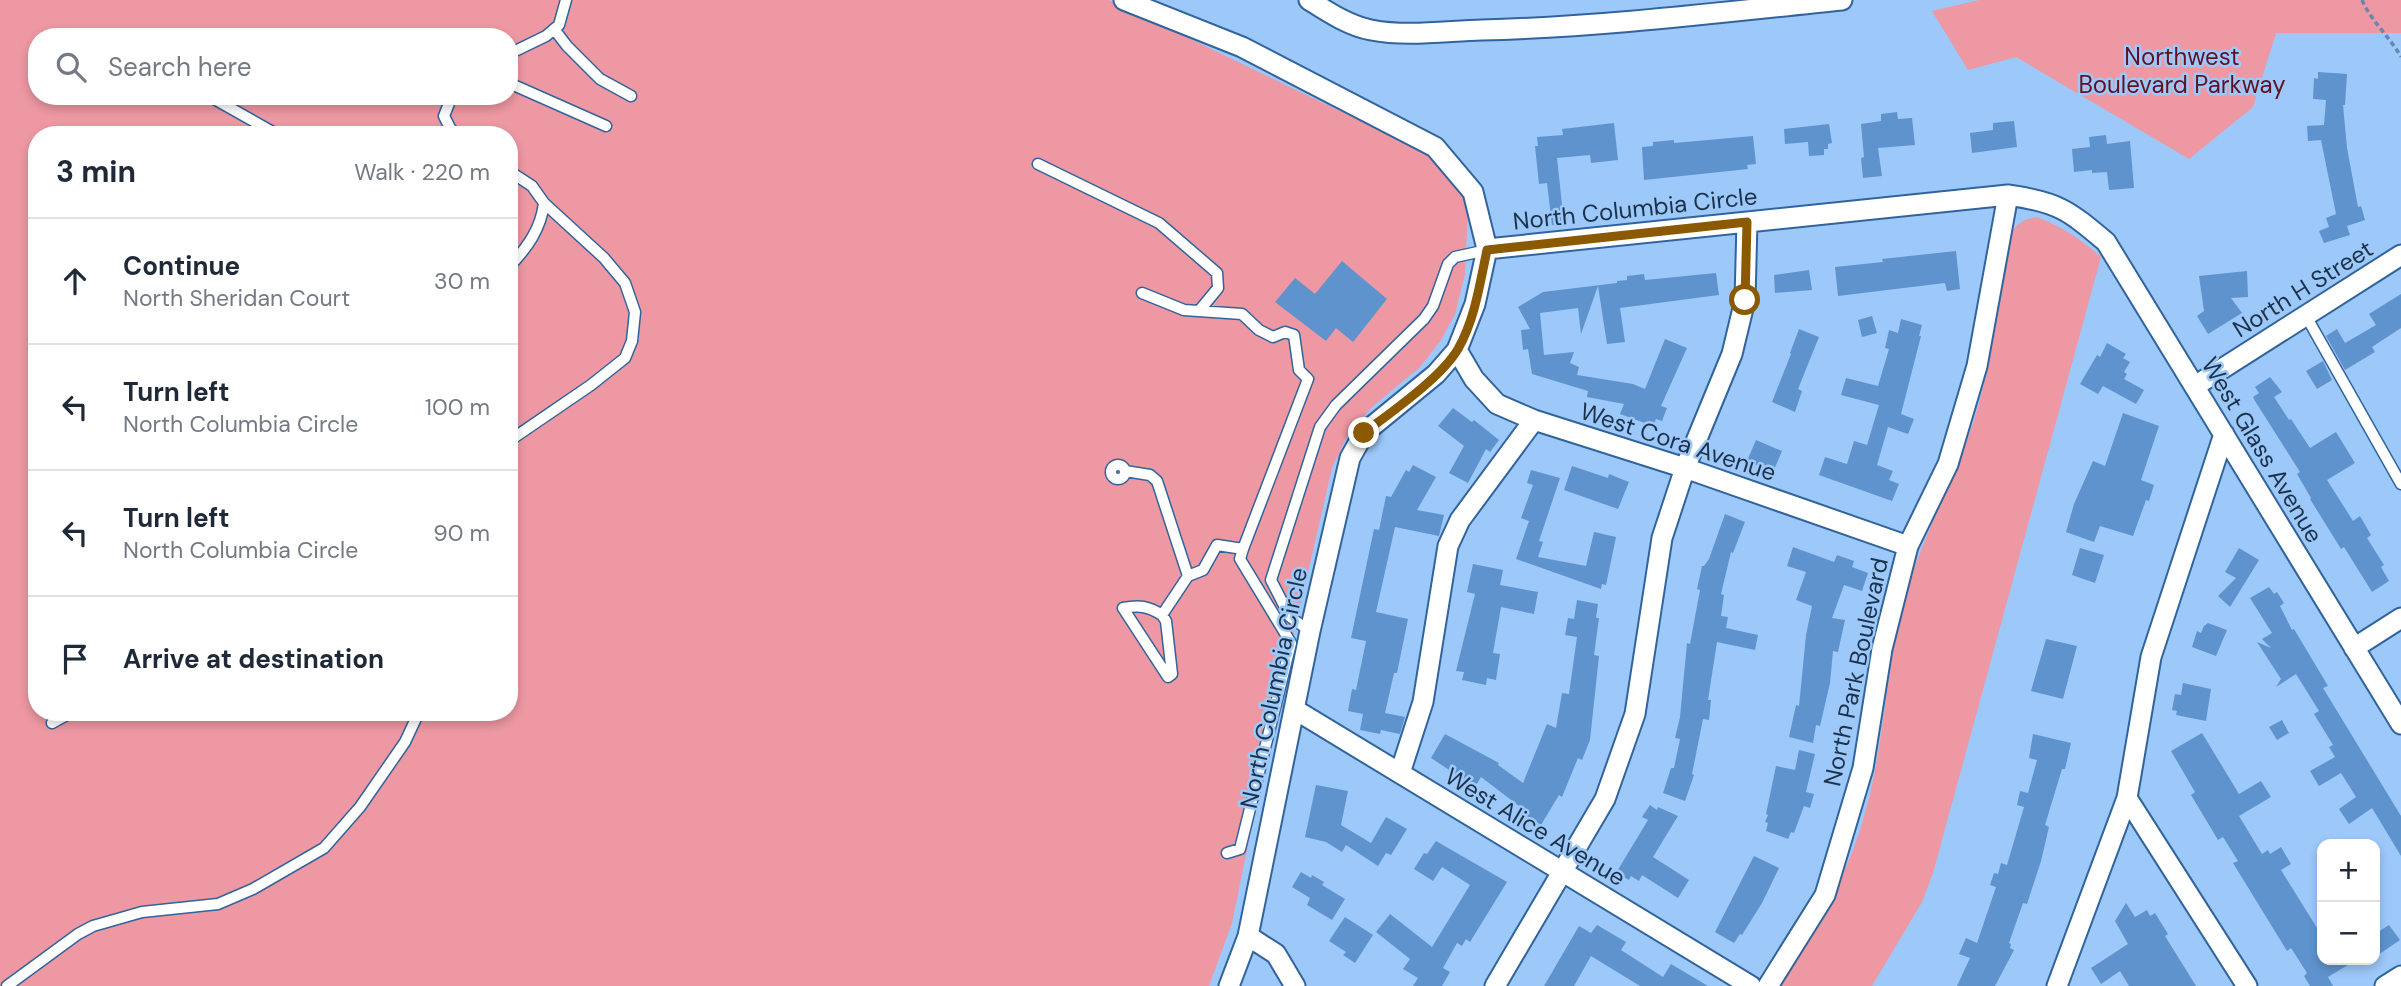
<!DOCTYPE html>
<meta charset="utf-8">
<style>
:root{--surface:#fff;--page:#f6f6f7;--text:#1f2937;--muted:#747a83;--line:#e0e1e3}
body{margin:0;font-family:"DM Sans",sans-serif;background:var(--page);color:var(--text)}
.controls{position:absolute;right:21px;bottom:21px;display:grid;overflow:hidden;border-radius:14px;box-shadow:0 4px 10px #0003}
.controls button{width:63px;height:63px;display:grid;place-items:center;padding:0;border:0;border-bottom:2px solid var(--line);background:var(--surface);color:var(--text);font:35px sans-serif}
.stop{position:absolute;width:21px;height:21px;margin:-16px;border:5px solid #8a5900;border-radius:50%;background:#fff}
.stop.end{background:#8a5900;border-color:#fff;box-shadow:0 2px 7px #0008}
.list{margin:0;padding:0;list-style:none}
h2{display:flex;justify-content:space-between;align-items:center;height:91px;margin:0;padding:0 28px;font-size:30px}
h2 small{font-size:23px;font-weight:400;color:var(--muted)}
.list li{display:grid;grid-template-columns:46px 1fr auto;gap:21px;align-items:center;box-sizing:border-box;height:126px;padding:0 28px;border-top:2px solid var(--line)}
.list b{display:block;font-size:26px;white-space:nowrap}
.list p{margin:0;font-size:23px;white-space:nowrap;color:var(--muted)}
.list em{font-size:23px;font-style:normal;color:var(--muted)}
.icon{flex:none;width:38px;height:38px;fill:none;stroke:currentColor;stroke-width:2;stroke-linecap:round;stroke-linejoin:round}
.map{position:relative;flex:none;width:2401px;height:986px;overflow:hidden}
.search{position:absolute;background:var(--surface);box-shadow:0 4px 10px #0003;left:28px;top:28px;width:490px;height:77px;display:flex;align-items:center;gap:18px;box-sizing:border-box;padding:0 24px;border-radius:28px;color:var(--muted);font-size:26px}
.panel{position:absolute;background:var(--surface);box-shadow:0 4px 10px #0003;left:28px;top:126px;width:490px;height:595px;border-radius:28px}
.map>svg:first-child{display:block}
</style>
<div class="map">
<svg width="2401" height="986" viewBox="0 0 2401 986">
<rect width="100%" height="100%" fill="#9dc8fa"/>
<path fill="#ed98a2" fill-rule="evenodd" d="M 0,0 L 1109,0 L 1421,150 L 1446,168 L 1468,207 L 1465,274 L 1455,314 L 1441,340 L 1420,367 L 1372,407 L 1348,434 L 1332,468 L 1272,729 L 1232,923 L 1209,986 L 0,986 ZM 37,37 L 509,37 L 509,96 L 37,96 ZM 37,135 L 509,135 L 509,712 L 37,712 Z
M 1979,0 L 2401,0 L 2401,33 L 2276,33 L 2253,107 L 2189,159 L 2016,57 L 1968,70 L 1932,11 Z
M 2037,217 C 2062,227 2081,239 2101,257 L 1933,873 L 1922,902 L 1872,986 L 1781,986 C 1812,933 1846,880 1863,820 C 1885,747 1885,670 1905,596 C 1926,525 1966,461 1983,388 C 1995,338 2001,286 2009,236 C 2017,224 2022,219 2037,217 Z"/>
<path fill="#5f93ce" d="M 2318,72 L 2347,74 L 2345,105 L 2343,105 L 2347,148 L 2358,207 L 2361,206 L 2365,220 L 2347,226 L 2350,235 L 2324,243 L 2319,231 L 2329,227 L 2326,218 L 2336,214 L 2321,140 L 2308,141 L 2307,126 L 2324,125 L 2326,100 L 2313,99 L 2314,78 L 2318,79 Z
M 1897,112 L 1898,119 L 1912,118 L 1915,145 L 1878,148 L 1882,176 L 1863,178 L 1861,158 L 1864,157 L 1861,124 L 1881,121 L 1881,114 Z
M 2014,121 L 2017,147 L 1972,153 L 1970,133 L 1993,130 L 1993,123 Z
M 1614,123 L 1618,160 L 1591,163 L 1590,155 L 1557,158 L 1564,223 L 1552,225 L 1547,183 L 1539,184 L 1535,146 L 1538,146 L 1537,137 L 1563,135 L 1562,129 Z
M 1829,124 L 1832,143 L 1828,144 L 1828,149 L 1824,149 L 1824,155 L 1809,156 L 1808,142 L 1785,144 L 1784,129 Z
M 2106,135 L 2107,144 L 2130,141 L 2134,188 L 2109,190 L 2107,172 L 2092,173 L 2092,170 L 2074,172 L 2072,149 L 2090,147 L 2089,137 Z
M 1753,136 L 1756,164 L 1747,165 L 1748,169 L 1644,180 L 1642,147 L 1653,146 L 1653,142 L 1674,140 L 1674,143 Z
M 1956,251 L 1960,289 L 1947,291 L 1945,283 L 1838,296 L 1835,267 L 1883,262 L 1882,259 Z
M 1342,261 L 1387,299 L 1353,342 L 1336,328 L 1326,341 L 1275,302 L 1295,278 L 1315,294 Z
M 1809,270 L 1812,290 L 1775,293 L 1774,275 Z
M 2247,271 L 2248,297 L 2231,298 L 2242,313 L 2208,334 L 2197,316 L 2204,311 L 2199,276 Z
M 1716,273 L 1719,295 L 1620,308 L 1625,342 L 1607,344 L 1598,286 L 1581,334 L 1578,308 L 1540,313 L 1544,355 L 1574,352 L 1570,363 L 1579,367 L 1577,375 L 1633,384 L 1645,389 L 1665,339 L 1687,348 L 1661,406 L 1667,408 L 1662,421 L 1656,419 L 1653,426 L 1620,414 L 1624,404 L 1587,397 L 1588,391 L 1532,374 L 1528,349 L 1523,350 L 1521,330 L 1530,329 L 1518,307 L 1543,292 L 1617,283 L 1617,281 L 1627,280 L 1627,276 L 1644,274 L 1645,280 Z
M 2401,294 L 2401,328 L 2372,347 L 2375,352 L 2345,370 L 2326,336 L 2337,329 L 2345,343 L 2376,325 L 2369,314 Z
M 1872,316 L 1877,333 L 1862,337 L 1858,320 Z
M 1901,319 L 1922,325 L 1919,336 L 1921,336 L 1901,414 L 1914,419 L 1908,434 L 1888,427 L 1877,465 L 1893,471 L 1889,480 L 1899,484 L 1892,501 L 1819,475 L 1825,457 L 1847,464 L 1854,441 L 1867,445 L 1879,405 L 1841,395 L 1846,378 L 1878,386 L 1889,349 L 1885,348 L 1889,330 L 1898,333 Z
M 1799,329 L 1819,337 L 1798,389 L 1802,391 L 1795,412 L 1772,402 L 1791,354 L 1790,353 Z
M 2107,343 L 2126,354 L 2123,358 L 2130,362 L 2124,372 L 2127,374 L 2124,379 L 2144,390 L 2136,404 L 2103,386 L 2098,394 L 2080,384 L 2097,355 L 2100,357 Z
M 2323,361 L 2332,380 L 2317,389 L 2306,371 Z
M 2270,377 L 2282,392 L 2274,397 L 2289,420 L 2291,419 L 2310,448 L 2336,432 L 2355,463 L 2327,480 L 2353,521 L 2360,516 L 2371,535 L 2367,538 L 2384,565 L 2381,567 L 2389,581 L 2372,592 L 2344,547 L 2341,549 L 2310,499 L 2311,498 L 2297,474 L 2300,472 L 2255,401 L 2253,397 L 2259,393 L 2255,387 Z
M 1453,408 L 1472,422 L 1474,420 L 1499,440 L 1490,452 L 1486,449 L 1468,483 L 1449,473 L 1464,446 L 1438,426 Z
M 2123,413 L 2159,426 L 2141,480 L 2154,485 L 2149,501 L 2146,500 L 2133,536 L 2100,526 L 2094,542 L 2066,532 L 2074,504 L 2093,461 L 2105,466 Z
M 1756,440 L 1782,451 L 1773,472 L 1747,461 Z
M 1413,465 L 1436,477 L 1417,510 L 1444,515 L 1439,536 L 1395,527 L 1376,612 L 1408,619 L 1397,673 L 1394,673 L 1385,713 L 1405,717 L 1400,734 L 1381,730 L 1380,734 L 1360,730 L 1363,714 L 1348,711 L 1352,689 L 1356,690 L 1366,641 L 1351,638 L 1374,529 L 1379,530 L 1386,496 L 1391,497 L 1406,470 L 1409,472 Z
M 1572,466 L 1608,478 L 1609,474 L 1629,482 L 1618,509 L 1564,490 Z
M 1531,470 L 1560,478 L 1539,541 L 1543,542 L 1538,557 L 1586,566 L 1594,532 L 1616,537 L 1606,585 L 1602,584 L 1601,589 L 1516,559 L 1529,521 L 1521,518 L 1533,485 L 1527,483 Z
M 1725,514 L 1745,522 L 1733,553 L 1731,552 L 1721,594 L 1724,595 L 1721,616 L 1728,617 L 1726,628 L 1758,635 L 1755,650 L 1717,642 L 1708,700 L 1711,700 L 1709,720 L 1703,719 L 1692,774 L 1694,775 L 1685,801 L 1663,793 L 1671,768 L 1674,768 L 1680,739 L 1675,738 L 1680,717 L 1687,643 L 1690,644 L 1700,590 L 1697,589 L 1702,566 L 1704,566 L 1709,559 Z
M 1793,547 L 1834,562 L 1837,555 L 1854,561 L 1852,567 L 1868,573 L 1862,591 L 1844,585 L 1832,618 L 1845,620 L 1838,652 L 1833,651 L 1830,683 L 1820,726 L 1816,725 L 1813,743 L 1789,737 L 1796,705 L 1799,706 L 1806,635 L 1812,606 L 1796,600 L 1806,572 L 1787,566 Z
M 2080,548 L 2104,555 L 2095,583 L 2072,575 Z
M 2239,548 L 2259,560 L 2230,607 L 2218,596 L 2236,578 L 2225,572 Z
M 1473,564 L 1503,570 L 1500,585 L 1538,592 L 1534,614 L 1501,607 L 1493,653 L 1500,654 L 1496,680 L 1487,678 L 1486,685 L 1462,680 L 1464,672 L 1456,671 L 1475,594 L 1467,592 Z
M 2269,587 L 2274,594 L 2277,592 L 2284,603 L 2280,606 L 2292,630 L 2294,629 L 2328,686 L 2323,688 L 2401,816 L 2401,856 L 2372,808 L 2349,824 L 2339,809 L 2356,797 L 2341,773 L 2319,786 L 2310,771 L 2335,757 L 2329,747 L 2333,745 L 2314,714 L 2319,711 L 2296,674 L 2276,687 L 2281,679 L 2257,642 L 2271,648 L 2262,639 L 2272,633 L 2250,598 Z
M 1577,600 L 1598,604 L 1596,618 L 1599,618 L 1594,655 L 1599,656 L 1590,740 L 1582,760 L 1578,758 L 1562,797 L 1559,795 L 1541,825 L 1521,812 L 1523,809 L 1481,777 L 1475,787 L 1431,758 L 1445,734 L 1499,763 L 1498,765 L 1523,783 L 1547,724 L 1556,728 L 1562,693 L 1569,694 L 1577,637 L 1565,635 L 1568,618 L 1574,619 Z
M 2208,623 L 2227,630 L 2216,656 L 2192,647 L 2197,631 L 2201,633 L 2204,626 Z
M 2046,639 L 2077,646 L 2063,699 L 2031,691 Z
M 2183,683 L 2211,689 L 2206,721 L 2176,715 L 2177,711 L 2172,710 L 2175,694 L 2181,695 Z
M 2282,720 L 2289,733 L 2277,740 L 2269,727 Z
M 2202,733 L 2239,794 L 2261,781 L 2271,797 L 2239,816 L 2262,854 L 2268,850 L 2270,854 L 2281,847 L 2291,864 L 2281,870 L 2322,936 L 2322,960 L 2356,960 L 2328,977 L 2333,986 L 2310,986 L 2304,976 L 2307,973 L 2291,948 L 2287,951 L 2233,863 L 2238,861 L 2223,837 L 2218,840 L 2191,795 L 2195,792 L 2171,751 Z
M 2033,734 L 2071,743 L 2065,769 L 2062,769 L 2045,825 L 2049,827 L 2041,861 L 2027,904 L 2023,903 L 2009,943 L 2011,944 L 2010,948 L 2014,950 L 1995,986 L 1957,986 L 1970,958 L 1959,954 L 1966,938 L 1977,943 L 1996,887 L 1990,885 L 1994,873 L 1998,874 L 2001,863 L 2007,865 L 2024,807 L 2017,805 L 2020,791 L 2028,793 L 2037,760 L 2029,758 Z
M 1799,750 L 1815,754 L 1806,792 L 1814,794 L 1810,808 L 1804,806 L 1794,833 L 1791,832 L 1788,839 L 1766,831 L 1768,823 L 1765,822 L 1768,815 L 1766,814 L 1776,766 L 1795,770 Z
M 1316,785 L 1348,791 L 1341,825 L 1371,843 L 1386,817 L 1407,829 L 1391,855 L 1386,853 L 1378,866 L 1346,845 L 1342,852 L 1326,842 L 1305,837 Z
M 1650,805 L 1657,810 L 1658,807 L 1678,816 L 1653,857 L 1689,880 L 1678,898 L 1642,875 L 1639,881 L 1631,876 L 1629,880 L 1616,873 L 1648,820 L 1642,817 Z
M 1436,841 L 1507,882 L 1470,942 L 1466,939 L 1462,946 L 1457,943 L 1443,968 L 1450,972 L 1442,986 L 1413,986 L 1418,978 L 1403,969 L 1410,959 L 1376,932 L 1390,914 L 1432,947 L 1470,885 L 1442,867 L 1433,881 L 1414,869 L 1424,853 L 1427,854 Z
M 1754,856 L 1779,868 L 1762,903 L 1742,935 L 1740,934 L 1734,943 L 1715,932 Z
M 1301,872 L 1311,878 L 1312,875 L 1324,882 L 1322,885 L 1345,899 L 1332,920 L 1307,905 L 1310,898 L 1292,887 Z
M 2126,903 L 2135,917 L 2147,910 L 2150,916 L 2155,913 L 2168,934 L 2165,936 L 2196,986 L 2129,986 L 2120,971 L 2101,984 L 2091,968 L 2128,944 L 2115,921 Z
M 1345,917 L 1373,935 L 1355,963 L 1343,955 L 1346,952 L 1329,941 Z
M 1597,925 L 1626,942 L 1621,950 L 1663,977 L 1671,964 L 1708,986 L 1640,986 L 1591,956 L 1574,986 L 1544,986 L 1579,926 L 1591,933 Z
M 2389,925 L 2400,940 L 2375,957 L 2375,934 Z"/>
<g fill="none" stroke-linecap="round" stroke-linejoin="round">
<defs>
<path id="lane" d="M 554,29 L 567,46 L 600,79 L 631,96
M 509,54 L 546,36 L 559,25 L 566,0
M 509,83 L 606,126
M 209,96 L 278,135
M 452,96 L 444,116 L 450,128 L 457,135
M 1038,164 L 1159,223 L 1217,273 L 1218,288 L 1199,311
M 509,171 L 532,186 L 544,203
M 509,267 C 527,248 541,229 544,203 L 604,258 L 625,283 L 635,312 L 632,341 L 625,358 L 591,385 L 509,441
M 1142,293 L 1184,310 L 1242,314 L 1259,330 L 1273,337 L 1285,332 L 1294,335 L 1299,370 L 1308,379 L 1243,549 L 1217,545 L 1203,570 L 1188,576
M 2306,316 L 2401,484
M1111 472a7 7 0 1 1 14 0a7 7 0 1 1-14 0Z
M 1125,471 L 1150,475 L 1157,481 L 1188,576 L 1162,615 C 1148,606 1139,605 1123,608 L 1168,677 L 1172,674 L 1166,621 L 1162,615
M 1310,631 L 1290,617 L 1271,580 L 1320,427 L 1336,405 L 1424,319 L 1433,306 L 1448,264 L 1455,257 L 1487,250
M 52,723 L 72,712
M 1227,853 L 1240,849 L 1291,643 L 1240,559 L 1243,549
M 7,986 L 78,934 L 93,926 L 142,912 L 218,904 L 253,889 L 324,848 L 360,807 L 405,742 L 419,712"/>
<path id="street" d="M 1124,0 L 1242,47 L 1435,147 L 1473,192 L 1487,249 L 1475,304 L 1457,350 L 1436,374 L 1364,433 L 1350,458 L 1310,631 L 1248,936 L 1229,986
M 1309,0 C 1328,12 1349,26 1371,30 C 1407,37 1446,31 1482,30 C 1602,27 1723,12 1842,0
M 1487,249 L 2008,195 C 2058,202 2068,210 2106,242 L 2401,724
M 1457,350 L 1474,379 L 1497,404 L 1534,420 L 1685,468 L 1908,546
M 2195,386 L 2401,255
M 2354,648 L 2401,618
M 1294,709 L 1751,986
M 1400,773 L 1423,702 L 1448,546 L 1460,520 L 1534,420
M 2127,798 L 2247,986
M 1248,936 L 1276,954 L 1295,986
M 1495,986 L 1605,799 L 1635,714 L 1662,538 L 1685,468 L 1732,354 L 1745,300 L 1747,222
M 1768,986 L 1825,895 L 1863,768 L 1882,649 L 1908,546 L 1948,464 L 1977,366 L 2008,195
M 2057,986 L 2127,798 L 2151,657 L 2224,434
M 2385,986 L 2401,976"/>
</defs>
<use href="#lane" stroke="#31649c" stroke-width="13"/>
<use href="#street" stroke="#31649c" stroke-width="23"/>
<path stroke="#6688af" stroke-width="3.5" stroke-dasharray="5 3.5" stroke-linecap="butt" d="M 2362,0 C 2371,21 2390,37 2401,57"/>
<use href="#lane" stroke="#fff" stroke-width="10"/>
<use href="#street" stroke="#fff" stroke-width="19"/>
</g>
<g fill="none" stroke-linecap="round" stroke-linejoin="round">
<path stroke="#8a5900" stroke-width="9" d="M 1364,433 C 1391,412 1441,378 1458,349 C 1475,319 1480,283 1487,250 L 1747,222 L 1745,300"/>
</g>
<g text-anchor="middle" stroke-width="5" stroke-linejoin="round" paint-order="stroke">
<g font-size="24" fill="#601124" stroke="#9dc8fa">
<text x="2182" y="65">Northwest<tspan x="2182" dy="28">Boulevard Parkway</tspan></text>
</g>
<g font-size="24" fill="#1c324a" stroke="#9dc8fa">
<text transform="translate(1635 209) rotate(-6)" y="8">North Columbia Circle</text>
<text transform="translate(2303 289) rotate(-32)" y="8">North H Street</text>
<text transform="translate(1678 442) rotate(18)" y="8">West Cora Avenue</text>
<text transform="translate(2262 450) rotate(59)" y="8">West Glass Avenue</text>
<text transform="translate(1856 672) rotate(-78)" y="8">North Park Boulevard</text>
<text transform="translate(1274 688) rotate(-78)" y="8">North Columbia Circle</text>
<text transform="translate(1535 827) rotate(31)" y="8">West Alice Avenue</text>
</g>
</g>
</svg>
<div class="controls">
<button>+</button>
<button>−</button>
</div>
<div class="stop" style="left:1745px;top:300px"></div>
<div class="stop end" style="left:1364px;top:433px"></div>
<div class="search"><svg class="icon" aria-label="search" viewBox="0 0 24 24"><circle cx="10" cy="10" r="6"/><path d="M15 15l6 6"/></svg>Search here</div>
<section class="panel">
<h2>3 min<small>Walk · 220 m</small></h2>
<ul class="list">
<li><svg class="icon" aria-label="ahead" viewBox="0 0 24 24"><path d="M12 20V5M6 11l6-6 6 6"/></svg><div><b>Continue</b><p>North Sheridan Court</p></div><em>30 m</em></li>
<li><svg class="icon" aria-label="left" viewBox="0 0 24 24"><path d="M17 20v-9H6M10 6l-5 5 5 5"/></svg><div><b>Turn left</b><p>North Columbia Circle</p></div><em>100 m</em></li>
<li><svg class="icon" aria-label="left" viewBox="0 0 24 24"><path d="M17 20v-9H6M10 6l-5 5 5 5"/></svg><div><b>Turn left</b><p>North Columbia Circle</p></div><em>90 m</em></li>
<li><svg class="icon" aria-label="arrive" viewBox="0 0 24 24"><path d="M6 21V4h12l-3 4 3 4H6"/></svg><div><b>Arrive at destination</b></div></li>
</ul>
</section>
</div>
